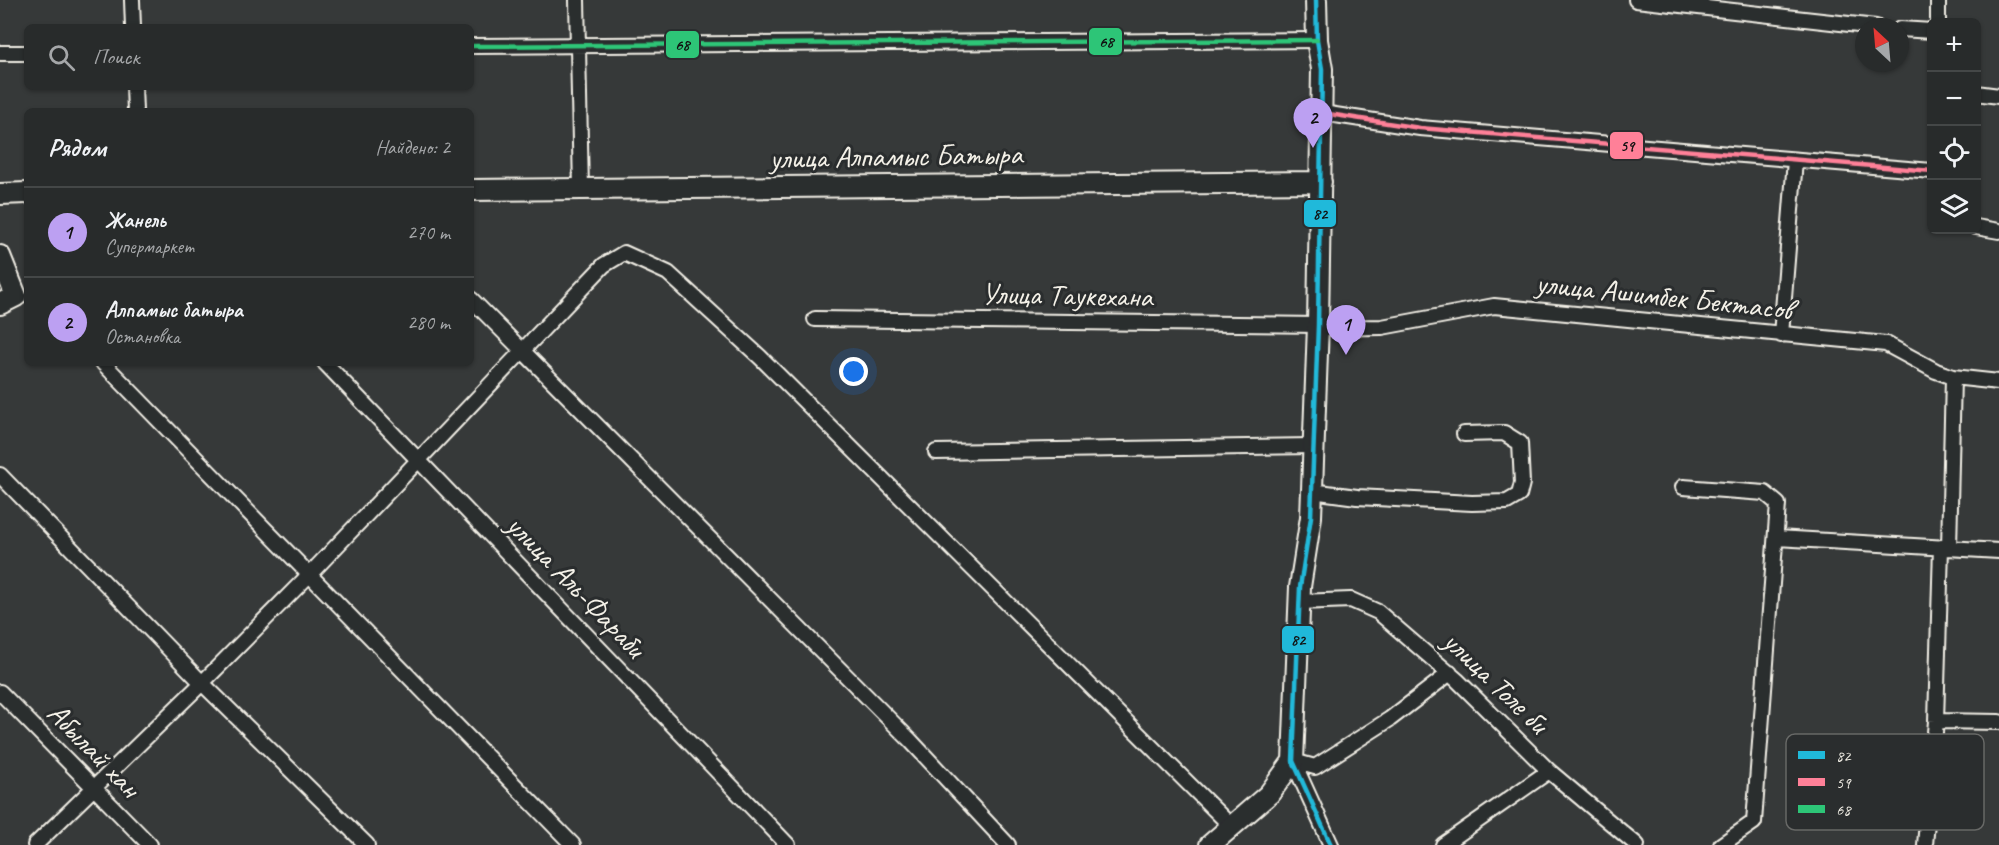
<!DOCTYPE html>
<html lang="ru">
<meta charset="utf-8">
<style>
:root{--surface:#282b2b;--page:#303333;--text:#f1f3f6;--muted:#a5a7a9;--line:#444747;--accent:#bca0f2}
body{margin:0;font-family:Caveat,sans-serif;background:var(--page);color:var(--text)}
.controls{position:absolute;right:18px;top:18px;display:grid;overflow:hidden;border-radius:9px;box-shadow:0 2px 4px #0004}
.controls button{width:54px;height:54px;display:grid;place-items:center;padding:0;border:0;border-bottom:2px solid var(--line);background:var(--surface);color:var(--text);font:30px sans-serif}
.compass{position:absolute;left:1855px;top:18px;width:54px;height:54px;border-radius:50%;background:var(--surface);box-shadow:0 2px 4px #0004;rotate:334deg}
.you{position:absolute;left:854px;top:372px;width:21px;height:21px;margin:-15px;border:4px solid #fff;border-radius:50%;background:#1a73e8;box-shadow:0 0 0 9px #1a73e833}
.badge{display:grid;place-items:center;width:39px;height:39px;border-radius:50%;background:var(--accent);color:#111;font-size:20px;font-weight:700}
.pin{position:absolute;translate:-50% -50px;filter:drop-shadow(0 2px 3px #0008)}
.pin::after{content:'';position:absolute;top:32px;width:21px;height:18px;background:inherit;clip-path:polygon(0 0,100% 0,50% 100%)}
.list{margin:0;padding:0;list-style:none}
h2{display:flex;justify-content:space-between;align-items:center;height:78px;margin:0;padding:0 24px;font-size:26px}
h2 small{font-size:20px;font-weight:400;color:var(--muted)}
.list li{display:grid;grid-template-columns:39px 1fr auto;gap:18px;align-items:center;box-sizing:border-box;height:90px;padding:0 24px;border-top:2px solid var(--line)}
.list b{display:block;font-size:22px;white-space:nowrap}
.list p{margin:0;font-size:20px;white-space:nowrap;color:var(--muted)}
.list em{font-size:20px;font-style:normal;color:var(--muted)}
.icon{flex:none;width:33px;height:33px;fill:none;stroke:currentColor;stroke-width:2;stroke-linecap:round;stroke-linejoin:round}
.map{position:relative;flex:none;width:1999px;height:845px;overflow:hidden}
.search{position:absolute;background:var(--surface);box-shadow:0 2px 4px #0004;left:24px;top:24px;width:450px;height:66px;display:flex;align-items:center;gap:15px;box-sizing:border-box;padding:0 21px;border-radius:9px;color:var(--muted);font-size:22px}
.panel{position:absolute;background:var(--surface);box-shadow:0 2px 4px #0004;left:24px;top:108px;width:450px;height:258px;border-radius:9px}
.map>svg:first-child{display:block}
</style>
<div class="map">
<svg width="1999" height="845" viewBox="0 0 1999 845">
<rect width="100%" height="100%" fill="#363939"/>
<filter id="ink" filterUnits="userSpaceOnUse"><feTurbulence type="fractalNoise" baseFrequency=".0167" numOctaves="2"/><feDisplacementMap in="SourceGraphic" scale="12" xChannelSelector="R" yChannelSelector="G"/><feConvolveMatrix kernelMatrix="1 2 1 2 8 2 1 2 1" color-interpolation-filters="sRGB"/></filter>
<g filter="url(#ink)">
<g fill="none" stroke-linecap="round" stroke-linejoin="round">
<defs>
<path id="street" d="M 132,0 L 133,27
M 577,0 L 581,190
M 1636,0 L 1876,27
M 1938,0 L 1938,22
M 1900,29 L 1932,31
M 471,46 L 1317,40
M 0,53 L 27,53
M 134,87 L 135,111
M 1976,93 L 1999,96
M 1322,113 L 1420,128 L 1932,171
M 1976,227 L 1999,231
M 471,299 L 910,740 L 1008,845
M 815,319 L 1318,325
M 1318,328 L 1382,327 L 1494,306 L 1886,344 L 1936,371 L 1953,377 L 1999,382
M 1781,335 L 1795,160
M 103,363 L 573,845
M 325,363 L 788,845
M 936,452 L 1313,446
M 0,475 L 202,683 L 367,845
M 1683,487 L 1765,493 L 1778,504 L 1754,822 L 1721,845
M 1312,491 L 1357,497 L 1472,503 L 1507,502 L 1519,495 L 1522,483 L 1520,443 L 1504,433 L 1464,434
M 1777,538 L 1999,551
M 1949,548 L 1953,377
M 1299,602 L 1351,600 L 1378,612 L 1457,680 L 1549,771 L 1637,845
M 0,692 L 150,845
M 1936,721 L 1999,722
M 1293,761 L 1315,767 L 1390,719 L 1450,673
M 1293,761 L 1331,845
M 35,845 L 202,683 L 310,574 L 604,265 L 624,253 L 668,273 L 760,357 L 1230,825
M 1443,845 L 1549,771
M 1925,845 L 1936,721 L 1941,547"/>
<path id="secondary" d="M 471,190 L 1321,182
M 0,194 L 27,193
M 0,256 L 16,296 L 0,304
M 1210,845 L 1269,794 L 1293,761 L 1300,587 L 1311,517 L 1318,325 L 1322,69 L 1317,40 L 1316,0"/>
</defs>
<use href="#street" stroke="#f4f1e8" stroke-width="18"/>
<use href="#secondary" stroke="#f4f1e8" stroke-width="24"/>
<use href="#street" stroke="#2a2d2e" stroke-width="14"/>
<use href="#secondary" stroke="#2a2d2e" stroke-width="20"/>
<defs>
<path id="bus-1" d="M 1316,0 L 1317,40 L 1322,69 L 1318,325 L 1311,517 L 1300,587 L 1293,761 L 1331,845"/>
<path id="bus-2" d="M 1322,113 L 1420,128 L 1932,171"/>
<path id="bus-3" d="M 471,46 L 1317,40"/>
</defs>
<use href="#bus-1" stroke="#2a2d2e" stroke-width="9"/>
<use href="#bus-2" stroke="#2a2d2e" stroke-width="9"/>
<use href="#bus-3" stroke="#2a2d2e" stroke-width="9"/>
<use href="#bus-1" stroke="#20b9da" stroke-width="4.5"/>
<use href="#bus-2" stroke="#ff8098" stroke-width="4.5"/>
<use href="#bus-3" stroke="#2dc577" stroke-width="4.5"/>
</g>
</g>
<g text-anchor="middle" stroke-width="6" stroke-linejoin="round" paint-order="stroke">
<g font-size="30" fill="#f4f1e8" stroke="#2a2d2e">
<text transform="translate(896 156) rotate(-1)" y="10">улица Алпамыс Батыра</text>
<text transform="translate(1067 295) rotate(1)" y="10">Улица Таукехана</text>
<text transform="translate(1664 296) rotate(6)" y="10">улица Ашимбек Бектасов</text>
<text transform="translate(576 586) rotate(46)" y="10">улица Аль-Фараби</text>
<text transform="translate(1496 682) rotate(44)" y="10">улица Толе би</text>
<text transform="translate(94 750) rotate(46)" y="10">Абылай хан</text>
</g>
</g>
<rect x="1786" y="734" width="198" height="96" rx="9" fill="#2a2d2e" stroke="#676866" stroke-width="1.5"/>
<rect x="1798" y="751" width="27" height="8" fill="#20b9da"/>
<rect x="1798" y="778" width="27" height="8" fill="#ff8098"/>
<rect x="1798" y="805" width="27" height="8" fill="#2dc577"/>
<g font-size="16" fill="#f4f1e8">
<text x="1836" y="761">82</text>
<text x="1836" y="788">59</text>
<text x="1836" y="815">68</text>
</g>
<g stroke="#2a2d2e" stroke-width="2">
<rect x="1088" y="27" width="35" height="29" rx="6" fill="#2dc577"/>
<rect x="665" y="30" width="35" height="29" rx="6" fill="#2dc577"/>
<rect x="1609" y="131" width="35" height="29" rx="6" fill="#ff8098"/>
<rect x="1303" y="199" width="34" height="29" rx="6" fill="#20b9da"/>
<rect x="1281" y="625" width="34" height="29" rx="6" fill="#20b9da"/>
</g>
<g font-size="16" text-anchor="middle" font-weight="bold" fill="#111">
<text x="1106" y="47">68</text>
<text x="682" y="50">68</text>
<text x="1627" y="151">59</text>
<text x="1320" y="219">82</text>
<text x="1298" y="645">82</text>
</g>
</svg>
<div class="controls">
<button>+</button>
<button>−</button>
<button><svg class="icon" aria-label="locate" viewBox="0 0 24 24"><circle cx="12" cy="12" r="6"/><path d="M12 2v4M12 18v4M2 12h4M18 12h4"/></svg></button>
<button><svg class="icon" aria-label="layers" viewBox="0 0 24 24"><path d="M12 4l9 5-9 5-9-5zM3 14l9 5 9-5"/></svg></button>
</div>
<svg class="compass" viewBox="-18 -18 36 36"><path d="M0-13l5 13h-10z" fill="#e53935"/><path d="M0 13l5-13h-10z" fill="#a5a7a9"/></svg>
<div class="you"></div>
<div class="pin badge" style="left:1346px;top:355px">1</div>
<div class="pin badge" style="left:1313px;top:148px">2</div>
<div class="search"><svg class="icon" aria-label="search" viewBox="0 0 24 24"><circle cx="10" cy="10" r="6"/><path d="M15 15l6 6"/></svg>Поиск</div>
<section class="panel">
<h2>Рядом<small>Найдено: 2</small></h2>
<ul class="list">
<li><span class="badge">1</span><div><b>Жанель</b><p>Супермаркет</p></div><em>270 m</em></li>
<li><span class="badge">2</span><div><b>Алпамыс батыра</b><p>Остановка</p></div><em>280 m</em></li>
</ul>
</section>
</div>
